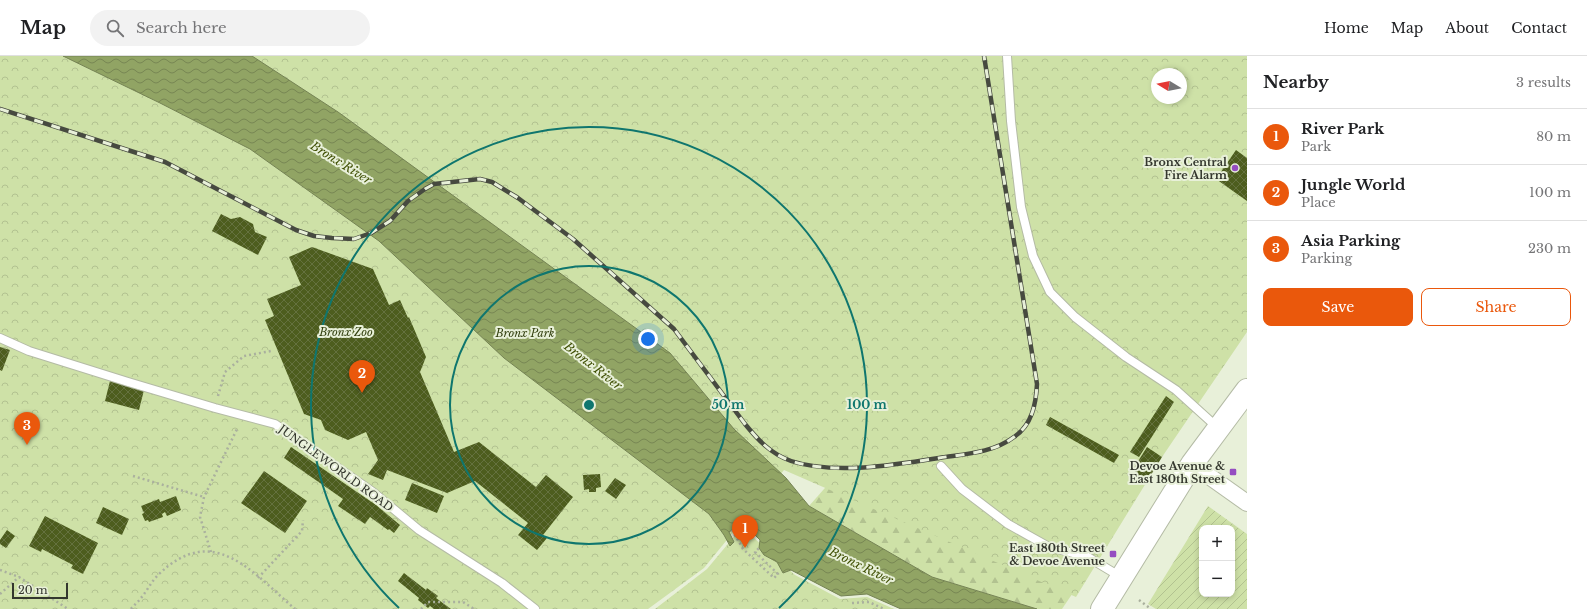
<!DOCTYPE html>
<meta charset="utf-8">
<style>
:root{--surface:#fff;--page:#f2f2f2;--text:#202124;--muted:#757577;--line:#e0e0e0;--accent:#ea580c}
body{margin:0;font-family:"Libre Baskerville",serif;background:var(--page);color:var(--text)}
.controls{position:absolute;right:12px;bottom:12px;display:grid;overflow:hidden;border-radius:8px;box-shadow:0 2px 6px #0003}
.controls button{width:36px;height:36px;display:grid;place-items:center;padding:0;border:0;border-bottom:1px solid var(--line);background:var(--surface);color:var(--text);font:20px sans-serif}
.compass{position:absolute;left:1151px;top:12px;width:36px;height:36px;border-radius:50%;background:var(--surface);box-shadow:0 2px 6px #0003;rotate:280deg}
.scale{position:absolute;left:12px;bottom:10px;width:56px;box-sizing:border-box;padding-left:4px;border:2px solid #34372e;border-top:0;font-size:11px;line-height:14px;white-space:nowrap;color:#34372e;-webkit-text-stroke:3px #e8f0d9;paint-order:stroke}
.you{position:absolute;left:648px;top:283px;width:14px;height:14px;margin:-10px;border:3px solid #fff;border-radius:50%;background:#1a73e8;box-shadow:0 0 0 6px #1a73e833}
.badge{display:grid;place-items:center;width:26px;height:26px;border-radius:50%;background:var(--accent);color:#fff;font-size:13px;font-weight:700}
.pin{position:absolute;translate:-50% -33px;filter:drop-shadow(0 1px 2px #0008)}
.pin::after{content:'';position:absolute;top:21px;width:14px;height:12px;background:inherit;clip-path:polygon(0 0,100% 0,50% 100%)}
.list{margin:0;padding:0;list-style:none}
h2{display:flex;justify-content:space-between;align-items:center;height:52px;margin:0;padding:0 16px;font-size:17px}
h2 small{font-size:13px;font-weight:400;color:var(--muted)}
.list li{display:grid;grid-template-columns:26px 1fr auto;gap:12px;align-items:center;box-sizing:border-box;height:56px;padding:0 16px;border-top:1px solid var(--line)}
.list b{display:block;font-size:15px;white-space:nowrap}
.list p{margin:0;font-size:13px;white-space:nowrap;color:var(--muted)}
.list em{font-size:13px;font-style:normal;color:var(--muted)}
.actions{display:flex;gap:8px;padding:12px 16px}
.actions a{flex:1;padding:9px 0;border:1px solid var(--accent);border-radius:8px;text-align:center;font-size:14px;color:var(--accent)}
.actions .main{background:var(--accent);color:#fff}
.icon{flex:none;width:22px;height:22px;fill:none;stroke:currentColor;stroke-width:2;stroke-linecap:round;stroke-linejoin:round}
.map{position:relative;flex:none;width:1247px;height:553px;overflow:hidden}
header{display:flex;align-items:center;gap:24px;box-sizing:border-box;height:56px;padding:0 20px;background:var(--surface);border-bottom:1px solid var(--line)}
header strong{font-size:19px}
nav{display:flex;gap:22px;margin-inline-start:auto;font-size:14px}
.search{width:280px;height:36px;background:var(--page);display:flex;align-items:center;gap:10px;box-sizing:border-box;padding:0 14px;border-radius:22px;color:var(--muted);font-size:15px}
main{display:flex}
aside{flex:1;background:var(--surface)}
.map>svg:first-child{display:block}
</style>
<header>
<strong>Map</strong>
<div class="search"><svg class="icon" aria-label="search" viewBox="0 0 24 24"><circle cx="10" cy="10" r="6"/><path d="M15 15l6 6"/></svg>Search here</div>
<nav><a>Home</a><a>Map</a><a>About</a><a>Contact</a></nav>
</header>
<main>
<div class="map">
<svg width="1247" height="553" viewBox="0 0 1247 553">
<defs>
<pattern id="forest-firs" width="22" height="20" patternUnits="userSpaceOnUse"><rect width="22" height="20" fill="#cee1a7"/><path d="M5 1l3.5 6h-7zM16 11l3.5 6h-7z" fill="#b2c290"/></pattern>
<pattern id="park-crowns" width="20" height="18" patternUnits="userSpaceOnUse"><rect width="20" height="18" fill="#cee1a7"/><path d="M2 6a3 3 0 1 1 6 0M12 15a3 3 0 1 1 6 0" fill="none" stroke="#b2c290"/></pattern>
<pattern id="garden-furrows" width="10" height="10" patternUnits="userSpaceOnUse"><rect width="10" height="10" fill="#cee1a7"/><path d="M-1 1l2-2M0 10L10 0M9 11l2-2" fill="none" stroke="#b2c290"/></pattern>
<pattern id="water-waves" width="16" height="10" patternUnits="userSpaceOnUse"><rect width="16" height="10" fill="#91a464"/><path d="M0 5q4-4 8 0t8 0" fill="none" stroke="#778653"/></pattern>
<pattern id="building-cross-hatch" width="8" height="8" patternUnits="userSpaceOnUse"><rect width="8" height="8" fill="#4d5d1e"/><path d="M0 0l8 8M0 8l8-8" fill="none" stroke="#64713e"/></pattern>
</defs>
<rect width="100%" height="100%" fill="#e8f0d9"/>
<path fill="url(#forest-firs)" d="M 832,424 L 1085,519 L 1062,553 L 1037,553 L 932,521 L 809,450 Z"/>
<path fill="url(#park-crowns)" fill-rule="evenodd" d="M 0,0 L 1247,0 L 1247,276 L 1162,401 L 1076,541 L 784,414 L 704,512 L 648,553 L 0,553 ZM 1157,18 L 1181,18 L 1181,42 L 1157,42 Z
M 742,471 L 795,519 L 840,543 L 867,541 L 894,553 L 655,553 L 707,513 Z"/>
<path fill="url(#garden-furrows)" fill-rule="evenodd" d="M 1208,450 L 1247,478 L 1247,553 L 1156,553 L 1148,548 ZM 1202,472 L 1232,472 L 1232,538 L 1202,538 Z"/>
<path fill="url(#water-waves)" stroke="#758354" d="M 63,0 L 252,0 L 338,56 L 670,297 L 734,373 L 786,422 L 809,450 L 932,521 L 1037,553 L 901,553 L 867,538 L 841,540 L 791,514 L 783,517 L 777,506 L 764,499 L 759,492 L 760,484 L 752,476 L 747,474 L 745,476 L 738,470 L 729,476 L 734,486 L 730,490 L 724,479 L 709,458 L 504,302 L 379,185 L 250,93 L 160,47 Z"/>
<path fill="url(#building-cross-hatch)" d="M 1236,94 L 1247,102 L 1247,145 L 1216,123 Z
M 221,158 L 231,163 L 240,161 L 253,168 L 255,176 L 267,181 L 258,199 L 212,175 Z
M 312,191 L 373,213 L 389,249 L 400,244 L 408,262 L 409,261 L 426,301 L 420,316 L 454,396 L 479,386 L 536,431 L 546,419 L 573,441 L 543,479 L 547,482 L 537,494 L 518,479 L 528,467 L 475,425 L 447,437 L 387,414 L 383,424 L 368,418 L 378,404 L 366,376 L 348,384 L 325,374 L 321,364 L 304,358 L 265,264 L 274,260 L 267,243 L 301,229 L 289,201 Z
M 0,291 L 10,294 L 2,315 L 0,314 Z
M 110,325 L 144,334 L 139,354 L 105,345 Z
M 1166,340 L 1174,346 L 1139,401 L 1130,396 Z
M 1050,361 L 1119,399 L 1114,407 L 1046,369 Z
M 291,391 L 376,449 L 400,469 L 394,477 L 389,473 L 388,474 L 370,461 L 365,468 L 338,450 L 343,443 L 284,402 Z
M 1147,391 L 1162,401 L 1146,427 L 1130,418 Z
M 264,415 L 307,445 L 285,477 L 241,447 Z
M 600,418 L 601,431 L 596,432 L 596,436 L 589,436 L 589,433 L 584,434 L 583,419 Z
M 615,422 L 626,429 L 616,443 L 605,435 Z
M 412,427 L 444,440 L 437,457 L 405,444 Z
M 176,440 L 181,454 L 167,460 L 165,456 L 162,458 L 163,461 L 149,466 L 148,464 L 145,465 L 142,458 L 144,457 L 141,450 L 159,443 L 160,446 Z
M 103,451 L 129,463 L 122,479 L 96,467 Z
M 45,460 L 98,487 L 83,518 L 71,512 L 73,509 L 42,493 L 41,496 L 29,490 Z
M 7,474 L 15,480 L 6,492 L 0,488 L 0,484 Z
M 404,517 L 426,534 L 427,532 L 438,540 L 436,542 L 451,553 L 434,553 L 430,550 L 428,552 L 418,544 L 419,542 L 398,525 Z"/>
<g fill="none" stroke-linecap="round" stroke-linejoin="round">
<defs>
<path id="lane" d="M 1007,0 L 1011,65 L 1021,151 L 1033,200 L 1050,236 L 1075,261 L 1126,301 L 1176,334 L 1218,372
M 0,282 L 29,295 L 128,326 L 215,352 L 275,368 L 373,436 L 419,474 L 502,527 L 535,553
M 941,410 L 962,433 L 1008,468 L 1049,491 L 1086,500 L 1121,521"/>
<path id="street" d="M 1192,408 L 1247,447"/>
<path id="secondary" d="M 1102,553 L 1192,408 L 1247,334"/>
</defs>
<use href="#lane" stroke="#b4bba5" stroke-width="10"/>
<use href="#street" stroke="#b4bba5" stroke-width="18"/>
<use href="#secondary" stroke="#b4bba5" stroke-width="24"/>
<path stroke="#aab09e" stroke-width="2.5" stroke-dasharray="2 3" stroke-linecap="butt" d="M 218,340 L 225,316 L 244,300 L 271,295
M 133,420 L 204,441
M 732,474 L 743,493 L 774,522 L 778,518 L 755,496 L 759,492
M 211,496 L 200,461 L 204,441 L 238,371
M 0,514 L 19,521 L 68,553
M 258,522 L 302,475 L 303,464
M 0,538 L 19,521
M 1139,544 L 1151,553
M 852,547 L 869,546 L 884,553
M 131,553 C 134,549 138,546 141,542 C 147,535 151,526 158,519 C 213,465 252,516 295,553
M 421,553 L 428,546 L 463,546 L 474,553"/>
<use href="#lane" stroke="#fff" stroke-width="8"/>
<use href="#street" stroke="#fff" stroke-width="16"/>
<use href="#secondary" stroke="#fff" stroke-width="22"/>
<defs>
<path id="rail" d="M 0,53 L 165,106 L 296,174 L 314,180 L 332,182 L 354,183 L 371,177 L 390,165 L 408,145 L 425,133 L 434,128 L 480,123 L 492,126 L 518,142 L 573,183 L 674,273 L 745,368 C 758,384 771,398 791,405 C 834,419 895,409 939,402 C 964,398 993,397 1014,381 C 1032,369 1036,348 1037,328 L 984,0"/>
</defs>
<use href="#rail" stroke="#474a40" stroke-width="4.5"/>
<use href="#rail" stroke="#e8f0d9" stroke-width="3" stroke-dasharray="9" stroke-linecap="butt"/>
</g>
<g fill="none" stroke="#0f766e" stroke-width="2">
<circle cx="589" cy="349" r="139"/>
<path d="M399 552A278 278 0 1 1 779 552"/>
</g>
<g fill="#954dc1" stroke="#e8f0d9" stroke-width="1.5">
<circle cx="1235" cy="112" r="4"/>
<rect x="1229" y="412" width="8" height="8" rx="2"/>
<rect x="1109" y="494" width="8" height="8" rx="2"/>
</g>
<g text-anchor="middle" stroke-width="4" stroke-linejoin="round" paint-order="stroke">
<g font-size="11" font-weight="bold" fill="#34372e" stroke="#e8f0d9" text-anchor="end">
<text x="1227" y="110">Bronx Central<tspan x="1227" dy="13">Fire Alarm</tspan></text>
<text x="1225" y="414">Devoe Avenue &amp;<tspan x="1225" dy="13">East 180th Street</tspan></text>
<text x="1105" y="496">East 180th Street<tspan x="1105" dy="13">&amp; Devoe Avenue</tspan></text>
</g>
<g font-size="11" font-style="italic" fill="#33400f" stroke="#e8f0d9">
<text x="346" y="280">Bronx Zoo</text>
<text x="525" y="281">Bronx Park</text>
</g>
<g font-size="11" fill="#34372e" stroke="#e8f0d9">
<text transform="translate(336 412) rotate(36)" y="4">JUNGLEWORLD ROAD</text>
</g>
<g font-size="12" font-style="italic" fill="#3f4f03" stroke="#e8f0d9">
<text transform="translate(341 107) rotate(32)" y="4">Bronx River</text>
<text transform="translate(593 310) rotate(38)" y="4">Bronx River</text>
<text transform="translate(861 510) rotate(26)" y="4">Bronx River</text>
</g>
</g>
<circle cx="589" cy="349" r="6" fill="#0f766e" stroke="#e8f0d9" stroke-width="2"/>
<g font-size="12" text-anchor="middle" font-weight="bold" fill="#0f766e" stroke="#e8f0d9" stroke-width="4" stroke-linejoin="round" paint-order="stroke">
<text x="728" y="353">50 m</text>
<text x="867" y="353">100 m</text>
</g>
</svg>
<div class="controls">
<button>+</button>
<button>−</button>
</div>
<svg class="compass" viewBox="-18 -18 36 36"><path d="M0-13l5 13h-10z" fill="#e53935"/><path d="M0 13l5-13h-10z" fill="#757577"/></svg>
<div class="scale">20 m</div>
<div class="you"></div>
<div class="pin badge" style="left:745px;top:492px">1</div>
<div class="pin badge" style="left:362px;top:337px">2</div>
<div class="pin badge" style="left:27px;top:389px">3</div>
</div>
<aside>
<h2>Nearby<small>3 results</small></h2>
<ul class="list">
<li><span class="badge">1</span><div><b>River Park</b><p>Park</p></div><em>80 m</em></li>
<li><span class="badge">2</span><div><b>Jungle World</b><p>Place</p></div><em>100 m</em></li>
<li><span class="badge">3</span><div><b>Asia Parking</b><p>Parking</p></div><em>230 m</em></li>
</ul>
<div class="actions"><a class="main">Save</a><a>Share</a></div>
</aside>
</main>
